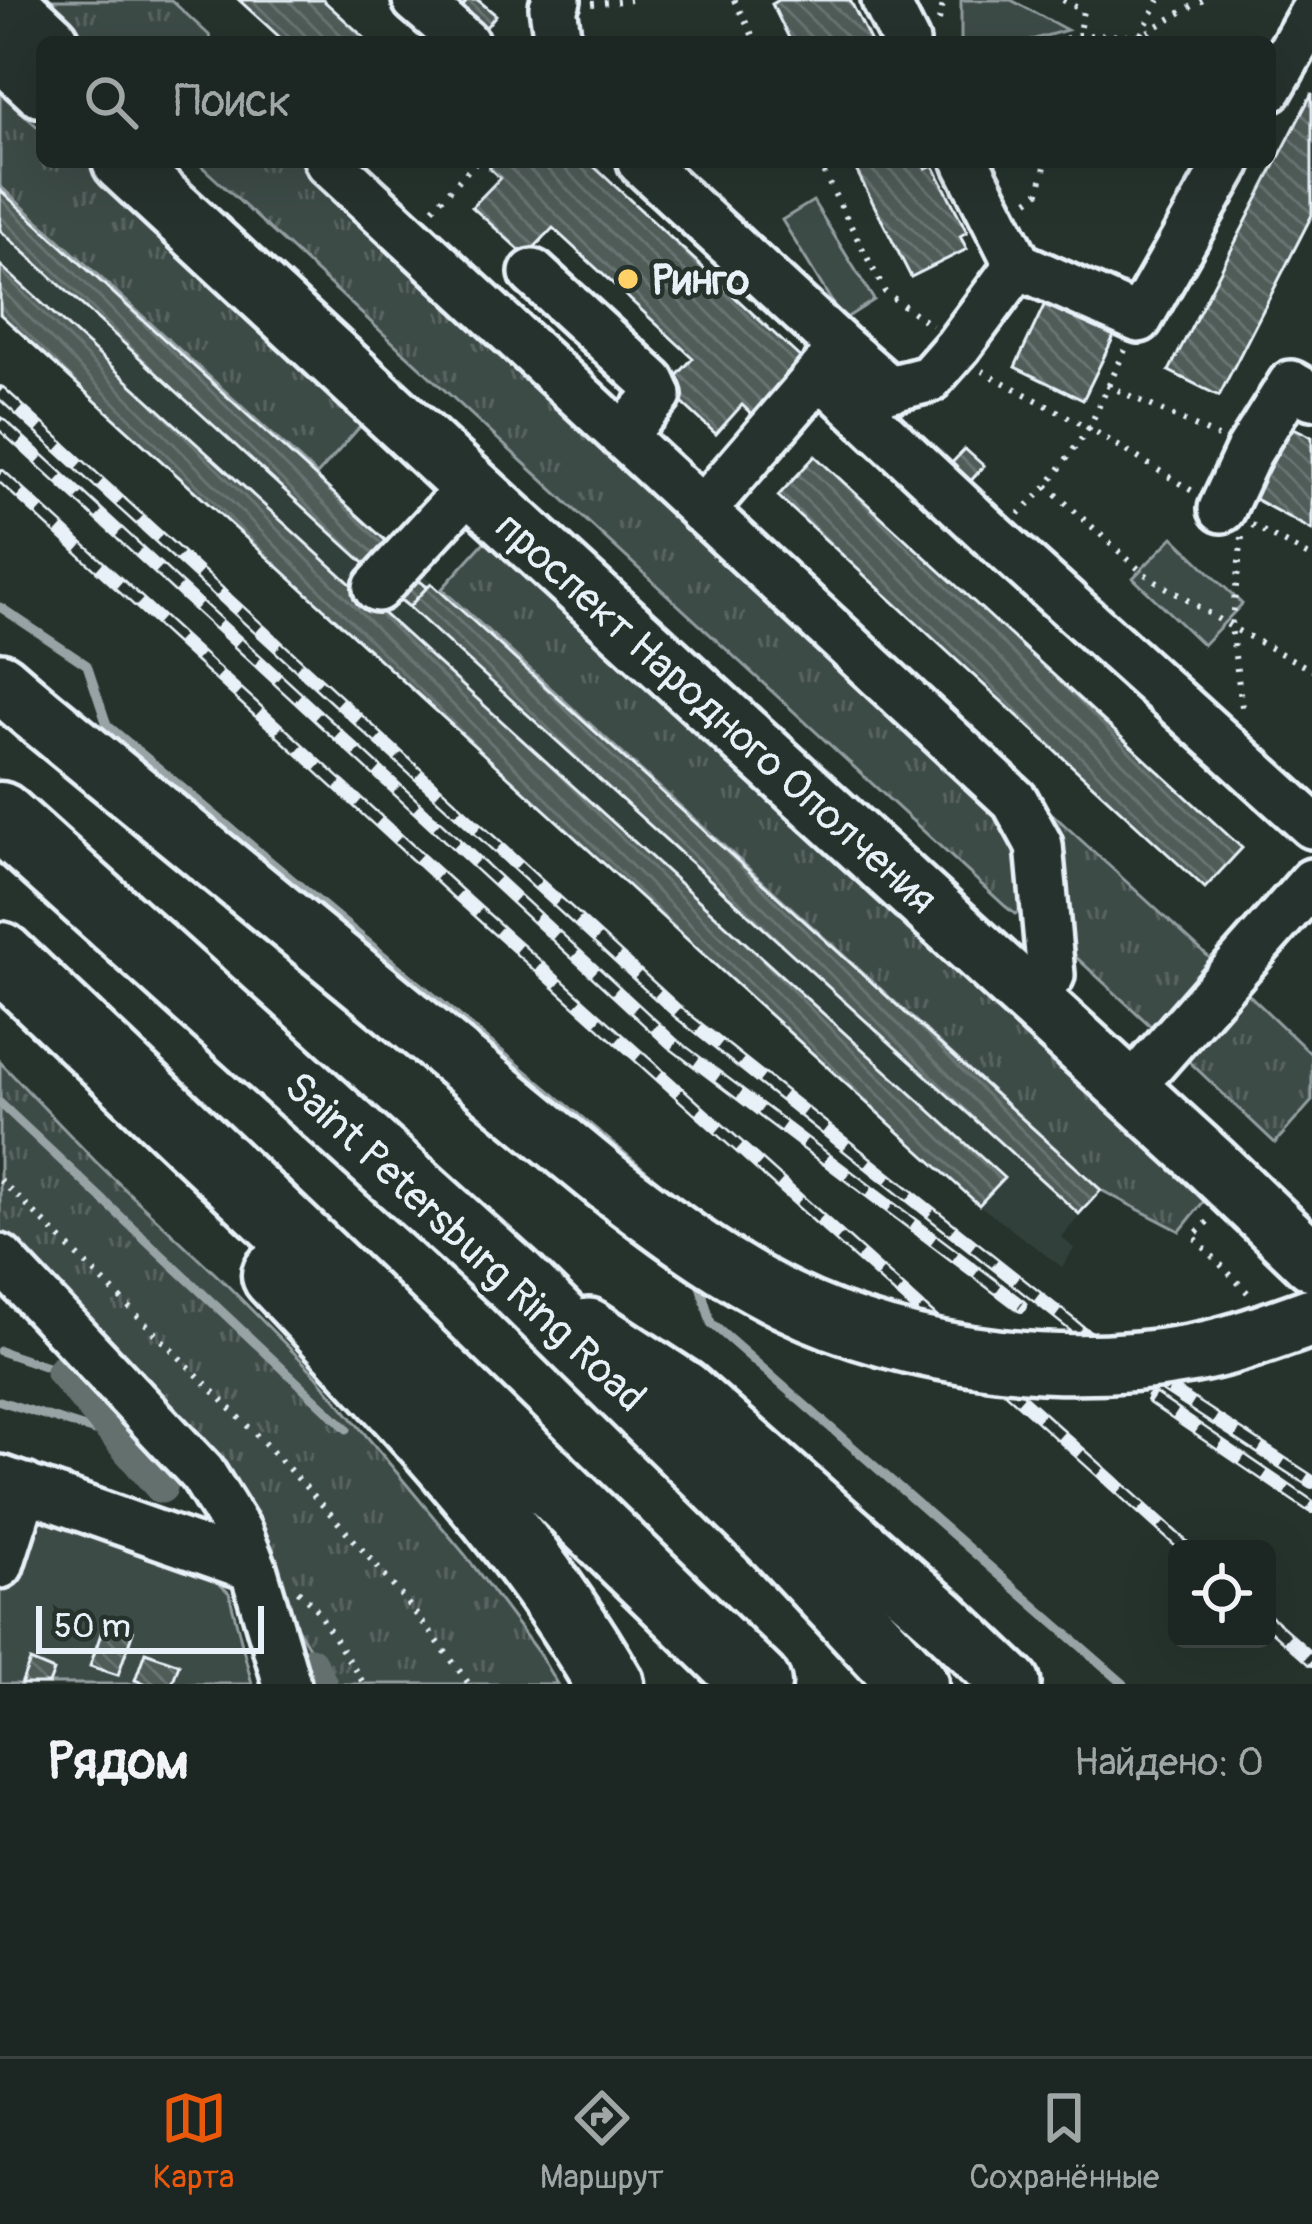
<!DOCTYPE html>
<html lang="ru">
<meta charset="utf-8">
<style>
:root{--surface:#1c2622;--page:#29322f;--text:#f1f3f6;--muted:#a0a5a5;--line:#3a4340;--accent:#ea580c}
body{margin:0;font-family:Pangolin,sans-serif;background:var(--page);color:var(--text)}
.controls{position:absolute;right:36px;bottom:36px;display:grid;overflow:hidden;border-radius:18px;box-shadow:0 12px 48px #0002}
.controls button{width:108px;height:108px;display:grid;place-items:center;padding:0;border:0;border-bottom:3px solid var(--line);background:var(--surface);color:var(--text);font:60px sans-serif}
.scale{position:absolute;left:36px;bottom:30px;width:228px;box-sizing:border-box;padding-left:12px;border:6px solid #e8f1f8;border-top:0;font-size:33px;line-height:42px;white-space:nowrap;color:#e8f1f8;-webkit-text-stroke:9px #26332d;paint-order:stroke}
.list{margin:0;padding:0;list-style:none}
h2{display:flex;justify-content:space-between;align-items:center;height:156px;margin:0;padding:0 48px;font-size:51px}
h2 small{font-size:39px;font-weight:400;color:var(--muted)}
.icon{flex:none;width:66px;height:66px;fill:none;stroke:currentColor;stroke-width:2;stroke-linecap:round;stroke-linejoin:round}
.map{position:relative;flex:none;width:1312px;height:1684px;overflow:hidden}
.search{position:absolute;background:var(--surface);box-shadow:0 12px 48px #0002;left:36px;right:36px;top:36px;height:132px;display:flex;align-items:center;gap:30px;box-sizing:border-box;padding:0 42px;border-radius:18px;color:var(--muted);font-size:45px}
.sheet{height:372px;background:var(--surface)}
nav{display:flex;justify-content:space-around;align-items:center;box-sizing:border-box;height:168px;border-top:3px solid var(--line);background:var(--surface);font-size:33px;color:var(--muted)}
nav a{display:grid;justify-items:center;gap:6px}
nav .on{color:var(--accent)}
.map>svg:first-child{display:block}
</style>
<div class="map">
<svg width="1312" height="1684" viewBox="0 0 1312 1684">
<defs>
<pattern id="grass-tufts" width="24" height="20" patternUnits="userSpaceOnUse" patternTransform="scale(3)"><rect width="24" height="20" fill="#3e4b47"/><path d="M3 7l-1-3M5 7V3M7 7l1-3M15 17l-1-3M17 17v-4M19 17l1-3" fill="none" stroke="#5a6562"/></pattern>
<pattern id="building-back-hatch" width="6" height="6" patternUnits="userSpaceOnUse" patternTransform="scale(3)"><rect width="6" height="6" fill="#505c59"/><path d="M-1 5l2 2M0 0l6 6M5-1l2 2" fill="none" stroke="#697472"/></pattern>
</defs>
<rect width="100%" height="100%" fill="#26332d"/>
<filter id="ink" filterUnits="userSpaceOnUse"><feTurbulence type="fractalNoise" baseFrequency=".00833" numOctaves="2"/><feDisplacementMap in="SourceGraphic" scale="24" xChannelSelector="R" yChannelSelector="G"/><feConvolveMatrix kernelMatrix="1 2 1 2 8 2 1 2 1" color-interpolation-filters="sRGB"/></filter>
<g filter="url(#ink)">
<path fill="#333f3a" d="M 0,190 L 1101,1190 L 1062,1237 L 1074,1249 L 1062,1267 L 979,1205 L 0,314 Z"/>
<path fill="url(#grass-tufts)" stroke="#939ea0" stroke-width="3" d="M 37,0 L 171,0 L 209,35 L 211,42 L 82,42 Z
M 0,93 L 42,131 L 42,162 L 104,162 L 372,413 L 317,475 L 0,186 Z
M 197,162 L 304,162 L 1006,809 L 1017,831 L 1026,903 L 1022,911 L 1015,914 L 1005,906 Z
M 496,529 L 1208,1196 L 1180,1231 L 1101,1190 L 442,589 Z
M 1047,809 L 1225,972 L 1165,1039 L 1076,957 C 1052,918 1053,855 1047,809 Z
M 1239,985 L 1312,1055 L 1312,1101 L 1275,1143 L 1178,1051 Z
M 0,1062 L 96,1162 L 225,1283 L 316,1375 L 466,1556 L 540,1655 L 557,1684 L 331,1684 L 274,1589 L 0,1239 Z"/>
<path fill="#3e4b47" stroke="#939ea0" stroke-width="3" d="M 961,0 L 1011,0 L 1067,30 L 1024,42 L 961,42 Z
M 813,201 L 874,300 L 843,320 L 782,220 Z
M 1173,537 L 1242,604 L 1203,645 L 1133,578 Z
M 0,1499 L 204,1569 L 229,1593 L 252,1684 L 0,1684 Z"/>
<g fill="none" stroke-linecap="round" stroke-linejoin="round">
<path stroke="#98a3a5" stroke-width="9" d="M 0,607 L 87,665 L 107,725 L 674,1198
M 0,1103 L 347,1429
M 696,1272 L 711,1323 L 1124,1684
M 0,1351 L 62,1372
M 0,1401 L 120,1439"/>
<path stroke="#636f6d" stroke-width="33" d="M 62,1372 L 161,1487
M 310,1663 L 321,1684"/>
</g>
<path fill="url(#building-back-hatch)" stroke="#e8f1f8" stroke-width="3" d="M 239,0 L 323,0 L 369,42 L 285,42 Z
M 468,0 L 478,0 L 496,15 L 478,37 L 454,17 Z
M 779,0 L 850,0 L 871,42 L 791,42 L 772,4 Z
M 1312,93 L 1312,215 L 1219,396 L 1169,371 Z
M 495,162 L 589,162 L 806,363 L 756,418 L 742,405 L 716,434 L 666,388 L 693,358 L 553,228 L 526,256 L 472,207 L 500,178 L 489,168 Z
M 852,162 L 923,162 L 926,168 L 933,165 L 967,232 L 960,236 L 967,249 L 911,277 Z
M 0,190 L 396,550 L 375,573 L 0,230 Z
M 0,265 L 1004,1178 L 979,1205 L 0,314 Z
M 1048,297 L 1117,330 L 1083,400 L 1015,367 Z
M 1292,427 L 1312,437 L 1312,530 L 1253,498 Z
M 965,449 L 984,466 L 967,485 L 948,467 Z
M 815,456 L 1242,848 L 1205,888 L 778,496 Z
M 410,573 L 427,587 L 409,607 L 392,593 Z
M 431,583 L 1101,1190 L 1079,1214 L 409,607 Z
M 105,1622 L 133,1631 L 118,1675 L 90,1666 Z
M 145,1652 L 179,1664 L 172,1684 L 147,1684 L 135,1680 Z
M 30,1661 L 54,1671 L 49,1684 L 21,1684 Z"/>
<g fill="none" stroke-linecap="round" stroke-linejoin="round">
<defs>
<path id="minor" d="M 416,0 L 465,42
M 557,0 L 553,7 L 558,42
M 885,0 L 906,42
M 1270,88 L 1312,14
M 328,162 L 1015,801 L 1039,845 L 1051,975
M 641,162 L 842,348
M 1018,265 L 1139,319 L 1228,162
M 533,273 L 652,382 L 658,395 L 622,436
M 820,374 L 996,539 L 1312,825
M 1222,509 L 1249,451 L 1291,384 L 1312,396
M 702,511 L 842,348 L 889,389 L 929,379 L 958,346 L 1018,265 L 966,162
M 377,588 L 471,486
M 1151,1065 L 1312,882
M 0,1258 L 202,1473 L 238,1531 L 253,1568 L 287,1684
M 0,1479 L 253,1568
M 0,1565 L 25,1487"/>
<path id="major" d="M 5,0 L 50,42
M 0,49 L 42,88
M 122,162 L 471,486 L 1211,1164 L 1312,1261
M 0,682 L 36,713
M 589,1328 L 684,1390 L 942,1618 L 1011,1684"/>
<path id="highway" d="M 0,816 L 512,1278 L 780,1541 L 914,1684
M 0,956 L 361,1299 L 757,1684
M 276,1275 C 396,1402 522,1531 610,1684"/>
</defs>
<use href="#minor" stroke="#e8f1f8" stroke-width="54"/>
<use href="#major" stroke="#e8f1f8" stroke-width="66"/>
<use href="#highway" stroke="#e8f1f8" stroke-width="75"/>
<path stroke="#e8f1f8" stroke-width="6" stroke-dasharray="3 9" stroke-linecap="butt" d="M 734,0 L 756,42
M 1063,0 L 1083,11 L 1077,42
M 592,4 L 630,0
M 939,21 L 944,0
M 1141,34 L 1159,0
M 1054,42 L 1078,35 L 1140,36 L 1203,0
M 818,162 L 885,292 L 932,326
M 1028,200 L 1039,192 L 1046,162
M 433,208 L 476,162
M 982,371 L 1089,428 L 1125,350
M 1107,385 L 1218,437
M 1047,486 L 1143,573 L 1231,627 L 1312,670
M 1019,514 L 1047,486 L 1089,428 L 1194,492
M 1252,525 L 1312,558
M 1242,537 L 1231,627 L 1243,714
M 0,1180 C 58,1235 114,1292 170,1348 C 277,1454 381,1561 469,1684
M 1208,1222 L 1193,1236 L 1249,1294
M 298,1591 L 314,1606 L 364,1684"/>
<use href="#minor" stroke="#26332d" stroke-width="45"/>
<use href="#major" stroke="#26332d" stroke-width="57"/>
<use href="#highway" stroke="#26332d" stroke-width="66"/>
<defs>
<path id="rail" d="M 0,392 L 679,1013 L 1080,1331 L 1312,1482
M 0,423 L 672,1043 L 1021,1306
M 0,475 L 459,895 L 1187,1549
M 1153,1399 L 1312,1507
M 1267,1620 L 1312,1660"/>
</defs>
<use href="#rail" stroke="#e8f1f8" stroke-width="14"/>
<use href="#rail" stroke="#26332d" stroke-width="9" stroke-dasharray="27" stroke-linecap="butt"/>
<defs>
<path id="major-bridge" d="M 36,713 L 610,1184 C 659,1221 707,1258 761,1287 C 883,1355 1052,1379 1189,1354 C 1231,1347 1272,1331 1312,1317"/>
</defs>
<use href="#major-bridge" stroke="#e8f1f8" stroke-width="66" stroke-linecap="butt"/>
<use href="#major-bridge" stroke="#26332d" stroke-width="57"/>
</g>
</g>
<circle fill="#ffd166" stroke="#26332d" stroke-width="4.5" cx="628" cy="279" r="12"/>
<g text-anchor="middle" stroke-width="9" stroke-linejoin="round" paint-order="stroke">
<g font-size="42" font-weight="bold" fill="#e8f1f8" stroke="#26332d" text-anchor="start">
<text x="652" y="294">Ринго</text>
</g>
<g font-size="42" fill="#e8f1f8" stroke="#26332d">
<text transform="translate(717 712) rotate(42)" y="15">проспект Народного Ополчения</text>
<text transform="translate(466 1241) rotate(43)" y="15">Saint Petersburg Ring Road</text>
</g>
</g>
</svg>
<div class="controls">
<button><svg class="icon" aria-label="locate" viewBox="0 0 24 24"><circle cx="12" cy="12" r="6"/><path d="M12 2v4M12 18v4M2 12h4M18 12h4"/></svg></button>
</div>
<div class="scale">50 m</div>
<div class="search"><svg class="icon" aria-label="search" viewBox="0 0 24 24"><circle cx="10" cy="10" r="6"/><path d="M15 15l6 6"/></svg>Поиск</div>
</div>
<section class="sheet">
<h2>Рядом<small>Найдено: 0</small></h2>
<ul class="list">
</ul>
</section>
<nav>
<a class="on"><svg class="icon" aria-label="map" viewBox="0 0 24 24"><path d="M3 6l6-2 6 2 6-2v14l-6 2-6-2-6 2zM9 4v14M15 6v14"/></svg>Карта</a>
<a><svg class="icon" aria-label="directions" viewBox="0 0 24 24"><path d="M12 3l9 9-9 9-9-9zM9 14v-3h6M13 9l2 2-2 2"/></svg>Маршрут</a>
<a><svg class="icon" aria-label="saved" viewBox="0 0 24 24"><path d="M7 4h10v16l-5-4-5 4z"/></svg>Сохранённые</a>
</nav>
